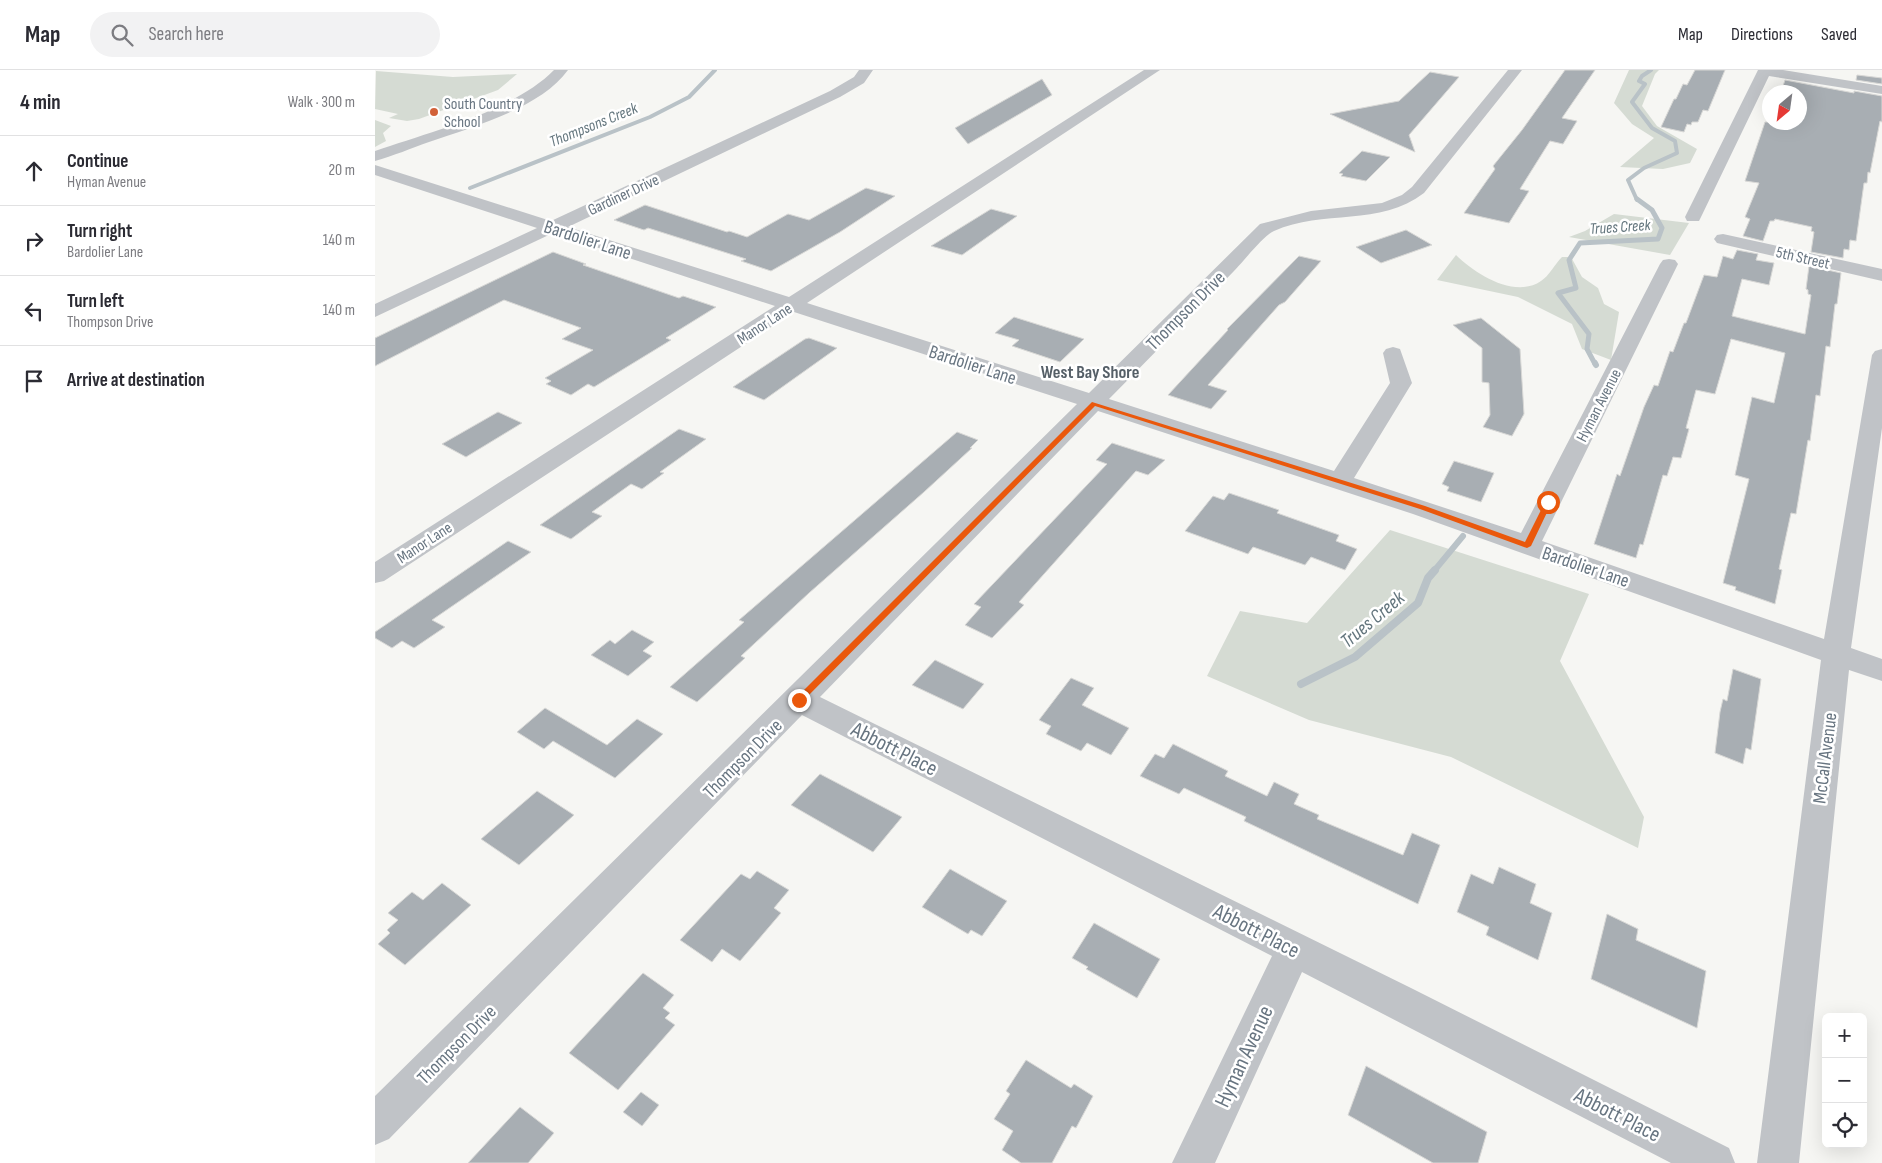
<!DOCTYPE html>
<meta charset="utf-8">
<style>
:root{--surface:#fff;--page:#f2f2f3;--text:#2b2b33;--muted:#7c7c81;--line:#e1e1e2}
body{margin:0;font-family:"Sofia Sans Condensed",sans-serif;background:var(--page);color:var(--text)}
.controls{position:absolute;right:15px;bottom:15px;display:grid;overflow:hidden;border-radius:8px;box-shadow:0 5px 20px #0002}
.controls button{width:45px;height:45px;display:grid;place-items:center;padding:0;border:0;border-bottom:1px solid var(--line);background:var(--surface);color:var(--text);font:25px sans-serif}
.compass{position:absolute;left:1387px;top:15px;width:45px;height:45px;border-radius:50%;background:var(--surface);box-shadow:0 5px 20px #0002;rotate:209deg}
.stop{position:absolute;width:15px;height:15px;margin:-11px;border:4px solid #ea580c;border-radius:50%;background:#fff}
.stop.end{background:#ea580c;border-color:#fff;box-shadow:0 1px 5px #0008}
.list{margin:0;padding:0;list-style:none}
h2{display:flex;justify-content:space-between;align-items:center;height:65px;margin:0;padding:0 20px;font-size:21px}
h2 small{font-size:16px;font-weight:400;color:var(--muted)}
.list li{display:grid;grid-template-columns:32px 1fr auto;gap:15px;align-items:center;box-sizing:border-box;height:70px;padding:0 20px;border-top:1px solid var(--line)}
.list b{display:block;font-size:19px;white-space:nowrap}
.list p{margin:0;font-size:16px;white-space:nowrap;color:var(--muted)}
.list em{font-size:16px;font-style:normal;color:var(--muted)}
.icon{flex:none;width:28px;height:28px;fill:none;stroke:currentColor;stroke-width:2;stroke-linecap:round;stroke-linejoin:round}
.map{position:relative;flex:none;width:1507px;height:1093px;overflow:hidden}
header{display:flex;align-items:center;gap:30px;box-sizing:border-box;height:70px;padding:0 25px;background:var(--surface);border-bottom:1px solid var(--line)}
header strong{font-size:24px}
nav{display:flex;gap:28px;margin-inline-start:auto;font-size:18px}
.search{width:350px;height:45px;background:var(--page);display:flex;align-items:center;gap:12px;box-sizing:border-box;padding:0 18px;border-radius:28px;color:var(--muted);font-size:19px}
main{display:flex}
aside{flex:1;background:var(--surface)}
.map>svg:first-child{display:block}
</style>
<header>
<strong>Map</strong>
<div class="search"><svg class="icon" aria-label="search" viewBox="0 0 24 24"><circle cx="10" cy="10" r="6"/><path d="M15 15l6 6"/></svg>Search here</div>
<nav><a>Map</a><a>Directions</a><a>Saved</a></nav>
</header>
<main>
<aside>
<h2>4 min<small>Walk · 300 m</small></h2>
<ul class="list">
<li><svg class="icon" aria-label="ahead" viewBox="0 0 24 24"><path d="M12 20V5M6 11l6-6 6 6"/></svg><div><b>Continue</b><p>Hyman Avenue</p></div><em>20 m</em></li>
<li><svg class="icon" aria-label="right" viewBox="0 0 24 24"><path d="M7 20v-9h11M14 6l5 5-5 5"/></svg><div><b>Turn right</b><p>Bardolier Lane</p></div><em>140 m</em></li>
<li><svg class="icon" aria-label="left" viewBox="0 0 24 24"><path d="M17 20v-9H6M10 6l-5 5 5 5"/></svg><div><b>Turn left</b><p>Thompson Drive</p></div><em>140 m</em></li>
<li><svg class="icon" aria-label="arrive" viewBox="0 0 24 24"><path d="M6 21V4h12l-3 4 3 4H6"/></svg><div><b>Arrive at destination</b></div></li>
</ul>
</aside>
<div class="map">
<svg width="1507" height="1093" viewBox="0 0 1507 1093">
<rect width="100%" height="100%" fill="#f6f6f3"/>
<path fill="#d5dbd3" d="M 1254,0 L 1284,0 L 1280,4 L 1267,36 L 1282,56 L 1322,79 L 1315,93 L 1288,99 L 1245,97 L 1279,68 L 1257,54 L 1239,33 Z
M 1,1 L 78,7 L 142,4 L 123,20 L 44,49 L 32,51 L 14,48 L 23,44 L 0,39 Z
M 0,50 L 16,56 L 8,63 L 11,71 L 0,77 Z
M 1239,144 L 1314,153 L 1295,185 L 1194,167 L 1210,161 Z
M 1081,185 C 1100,204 1140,229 1166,211 C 1174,206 1180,194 1187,187 L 1196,187 L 1207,207 L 1223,218 L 1229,234 L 1244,242 L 1236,290 L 1207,279 L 1197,254 L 1143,227 L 1062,210 Z
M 1015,460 L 1214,524 L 1185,591 L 1269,747 L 1263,778 L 1076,687 L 934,650 L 832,606 L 865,541 L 932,553 Z"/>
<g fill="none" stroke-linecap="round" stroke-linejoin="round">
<path stroke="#b9c2c7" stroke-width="4" d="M 95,118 L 275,47 L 314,27 L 340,0
M 1262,130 L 1253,110 L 1269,98 L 1302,83 L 1300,71 L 1277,58 L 1257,32 L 1270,14 L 1264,11 L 1267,6 L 1276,0"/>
<path stroke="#b9c2c7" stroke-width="5" d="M 1220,294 L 1212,279 L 1214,264 L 1183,223 L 1201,218 L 1194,190 L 1205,173 L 1283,169 L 1287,158 L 1277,140 L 1262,129"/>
<path stroke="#b9c2c7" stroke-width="6" d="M 1220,293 L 1221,295
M 1059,501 L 1088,466"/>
<path stroke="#b9c2c7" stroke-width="8" d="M 926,614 L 980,587 L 1043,533 L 1053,508 L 1060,500"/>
</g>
<path fill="#a8aeb3" stroke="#d8d8d6" d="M 1190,0 L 1220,0 L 1187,48 L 1202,51 L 1188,74 L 1175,71 L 1145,119 L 1154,121 L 1134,153 L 1089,143 L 1120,99 L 1118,96 L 1147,60 Z
M 1320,0 L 1350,0 L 1333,41 L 1328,40 L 1323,52 L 1317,52 L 1316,55 L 1312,54 L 1309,62 L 1286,57 L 1299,29 L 1301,29 L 1308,14 L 1312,15 Z
M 1055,2 L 1084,7 L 1034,65 L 1040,82 L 955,44 L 1024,31 Z
M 1482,5 L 1507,8 L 1507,14 L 1481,10 Z
M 667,9 L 677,25 L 593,74 L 580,58 Z
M 1410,10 L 1479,23 L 1479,21 L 1507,26 L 1507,52 L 1505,51 L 1495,103 L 1493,102 L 1492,113 L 1489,113 L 1481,171 L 1475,170 L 1474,180 L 1469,179 L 1468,188 L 1436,182 L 1439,162 L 1436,161 L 1437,157 L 1400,149 L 1399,151 L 1395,151 L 1388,171 L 1368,166 L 1375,149 L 1370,147 L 1384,113 L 1370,111 L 1390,52 L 1424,52 L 1424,22 L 1406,22 Z
M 987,81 L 1015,87 L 991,111 L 966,106 L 968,104 L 964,103 Z
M 491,118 L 520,126 L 465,162 L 396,201 L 366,191 L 371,189 L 273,158 L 269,160 L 239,150 L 270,135 L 352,162 L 354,161 L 372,167 L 413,144 L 434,150 Z
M 616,139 L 642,146 L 587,185 L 556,176 Z
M 1031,160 L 1057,175 L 1006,193 L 981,177 Z
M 1362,180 L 1383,184 L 1381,190 L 1399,193 L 1394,215 L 1367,209 L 1357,246 L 1430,264 L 1436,225 L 1433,224 L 1433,220 L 1431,219 L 1434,196 L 1466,203 L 1462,234 L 1460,234 L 1455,277 L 1451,276 L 1445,326 L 1441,325 L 1435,371 L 1433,370 L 1421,444 L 1416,443 L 1404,499 L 1407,500 L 1400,534 L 1360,520 L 1361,517 L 1348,513 L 1374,409 L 1360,405 L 1377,327 L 1399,333 L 1410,283 L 1356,269 L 1340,324 L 1321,320 L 1311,358 L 1314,359 L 1306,388 L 1298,387 L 1292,406 L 1288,405 L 1268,475 L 1265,474 L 1261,488 L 1219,474 L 1242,404 L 1245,406 L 1269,337 L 1279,315 L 1283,316 L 1295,281 L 1298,282 L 1309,253 L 1311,253 L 1329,205 L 1342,207 L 1348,186 L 1358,189 Z
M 178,182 L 211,194 L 208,195 L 304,228 L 308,226 L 341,237 L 291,268 L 296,270 L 219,317 L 213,314 L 196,325 L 171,314 L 176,311 L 170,308 L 218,280 L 187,269 L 206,258 L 129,230 L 0,296 L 0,268 Z
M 924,186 L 946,191 L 910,232 L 904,235 L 833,315 L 852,321 L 836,339 L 793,325 L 853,260 L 852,259 Z
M 639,247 L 709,269 L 685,292 L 637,276 L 644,270 L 620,263 Z
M 1106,248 L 1145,279 L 1149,344 L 1137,366 L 1108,357 L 1115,345 L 1114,313 L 1107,312 L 1107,278 L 1078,255 Z
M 434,268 L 462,278 L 389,330 L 358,317 L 430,269 Z
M 123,342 L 147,353 L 91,387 L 67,374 Z
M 304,359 L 331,369 L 285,402 L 289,403 L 267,419 L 256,414 L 217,442 L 227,446 L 196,469 L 165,455 Z
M 582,362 L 603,370 L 595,378 L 597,378 L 549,422 L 434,523 L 366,586 L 370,588 L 322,632 L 295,617 L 369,552 L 364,550 Z
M 737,373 L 790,390 L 773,405 L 761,401 L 644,532 L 649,535 L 617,568 L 590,555 L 606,537 L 599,534 L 732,394 L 721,390 Z
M 1079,391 L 1119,403 L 1106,432 L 1072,421 L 1074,417 L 1067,414 Z
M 854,423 L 904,440 L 902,443 L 964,465 L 961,471 L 982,479 L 970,500 L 936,487 L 930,495 L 878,477 L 873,484 L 810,461 L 838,426 L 849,430 Z
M 133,471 L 156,482 L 57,550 L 70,557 L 39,578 L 27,571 L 17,578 L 0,568 L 0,562 Z
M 257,560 L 279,572 L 268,581 L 277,586 L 253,606 L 216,585 L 235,570 L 240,574 Z
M 560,590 L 609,614 L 588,639 L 537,615 Z
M 1358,599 L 1386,609 L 1376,680 L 1371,678 L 1368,694 L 1340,683 L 1345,642 L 1348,629 L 1352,631 Z
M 696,608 L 719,618 L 707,635 L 754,658 L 736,685 L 712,673 L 706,681 L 671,664 L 676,656 L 664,650 Z
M 170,638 L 232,675 L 262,649 L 288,664 L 240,708 L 178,671 L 169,679 L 142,662 Z
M 798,674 L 853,701 L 850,706 L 892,726 L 899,712 L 924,724 L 919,734 L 944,745 L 942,749 L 1028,785 L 1037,763 L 1065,775 L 1043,834 L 869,751 L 871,747 L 809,718 L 804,724 L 765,706 L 780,684 L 789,688 Z
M 445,704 L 527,747 L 498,782 L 416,735 Z
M 162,721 L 199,745 L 144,795 L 106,769 Z
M 1124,797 L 1161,814 L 1155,833 L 1177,843 L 1163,890 L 1111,865 L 1114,857 L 1082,842 L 1096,804 L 1118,814 Z
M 575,799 L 632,831 L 607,866 L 596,860 L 593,864 L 547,837 Z
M 382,801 L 414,820 L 399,838 L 406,843 L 365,891 L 347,879 L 337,892 L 305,870 L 366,804 L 375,809 Z
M 67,813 L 96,835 L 30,895 L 3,874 L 15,863 L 12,860 L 23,850 L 13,843 L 37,822 L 48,830 Z
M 1232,844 L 1263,859 L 1261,870 L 1331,901 L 1322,958 L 1216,909 Z
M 719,853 L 785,889 L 762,928 L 711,899 L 713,897 L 697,888 Z
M 268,903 L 299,925 L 288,938 L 295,943 L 290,948 L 300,955 L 243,1020 L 194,983 Z
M 651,990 L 696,1018 L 699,1014 L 718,1026 L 701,1058 L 697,1056 L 677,1093 L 646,1093 L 627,1080 L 638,1061 L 619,1049 L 635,1024 L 631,1021 Z
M 991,996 L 1112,1062 L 1103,1093 L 1058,1093 L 973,1045 Z
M 266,1022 L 284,1035 L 267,1056 L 248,1042 Z
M 145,1037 L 179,1063 L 153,1093 L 93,1093 Z"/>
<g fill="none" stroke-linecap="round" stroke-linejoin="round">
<path fill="#c0c3c7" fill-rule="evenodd" d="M 179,0 L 193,0 C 166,38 97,57 54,72 C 37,78 18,86 0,91 L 0,81 C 54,62 139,41 179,0 Z
M 484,0 L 498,0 L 489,13 L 465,27 L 193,157 L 414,227 L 769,0 L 785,0 L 432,233 L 714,323 L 885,154 L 936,141 L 1007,133 L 1027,125 L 1037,117 L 1133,0 L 1147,0 L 1049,123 C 1005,157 948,139 899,161 C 889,165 868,192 859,201 C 817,244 776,287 734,329 L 959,401 L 1015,313 L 1008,283 L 1011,279 L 1018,277 L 1025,279 L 1037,313 L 979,408 L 1146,463 L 1285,194 L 1288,190 L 1294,189 L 1300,190 L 1303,194 L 1167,471 L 1449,569 L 1497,285 L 1500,281 L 1507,279 L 1507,358 L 1476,578 L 1507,589 L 1507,611 L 1474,600 L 1424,1093 L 1382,1093 L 1446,590 L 1038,444 L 723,341 L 445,627 L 1036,918 L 1354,1078 L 1360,1093 L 1296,1093 L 927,902 L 840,1093 L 797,1093 L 897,886 L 427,645 L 14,1069 L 0,1075 L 0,1026 L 702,334 L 419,242 L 9,511 L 0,513 L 0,492 L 400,236 L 178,163 L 0,247 L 0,234 L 162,158 L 0,105 L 0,95 L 176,151 L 455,21 L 479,7 Z
M 1383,0 L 1408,0 L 1507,16 L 1507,24 L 1394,6 L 1326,147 L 1324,151 L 1312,151 L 1310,147 Z
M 1348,164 L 1507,199 L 1507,211 L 1342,173 L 1339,169 L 1342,165 Z"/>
</g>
<path fill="#ea580c" d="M 717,332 L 1050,436 L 1150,472 L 1171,430 L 1177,432 L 1156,476 L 1152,478 L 1045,439 L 720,336 L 427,632 L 421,632 L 421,628 Z"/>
<circle fill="#d26138" stroke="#fff" stroke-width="2" cx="59" cy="42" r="5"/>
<g text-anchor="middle" stroke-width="5" stroke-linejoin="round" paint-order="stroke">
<g font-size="16" fill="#687581" stroke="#fff" text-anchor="start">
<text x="69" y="39">South Country<tspan x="69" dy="18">School</tspan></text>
</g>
<g font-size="16" font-style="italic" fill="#64767e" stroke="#fff">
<text transform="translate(218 54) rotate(-22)" y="6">Thompsons Creek</text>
<text transform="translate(1245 156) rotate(-4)" y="6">Trues Creek</text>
</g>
<g font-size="16" fill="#687581" stroke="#fff">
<text transform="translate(248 124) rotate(-25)" y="6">Gardiner Drive</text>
<text transform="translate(1428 187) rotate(13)" y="6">5th Street</text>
<text transform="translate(389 253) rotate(-33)" y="6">Manor Lane</text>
<text transform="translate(1223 335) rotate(-63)" y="6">Hyman Avenue</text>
<text transform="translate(49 472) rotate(-33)" y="6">Manor Lane</text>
</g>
<g font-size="18" font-weight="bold" fill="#555f67" stroke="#fff">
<text x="715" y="308">West Bay Shore</text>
</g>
<g font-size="19" fill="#687581" stroke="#fff">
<text transform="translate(213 169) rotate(18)" y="7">Bardolier Lane</text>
<text transform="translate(810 240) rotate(-45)" y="7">Thompson Drive</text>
<text transform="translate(598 294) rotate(18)" y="7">Bardolier Lane</text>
<text transform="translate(1211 496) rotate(19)" y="7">Bardolier Lane</text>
<text transform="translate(367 688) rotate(-45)" y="7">Thompson Drive</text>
<text transform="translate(1449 688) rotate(-83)" y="7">McCall Avenue</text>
<text transform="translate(81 974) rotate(-45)" y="7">Thompson Drive</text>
</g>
<g font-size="20" font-style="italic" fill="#64767e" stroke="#fff">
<text transform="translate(997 549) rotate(-40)" y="7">Trues Creek</text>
</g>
<g font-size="22" fill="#687581" stroke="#fff">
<text transform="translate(520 678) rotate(27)" y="8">Abbott Place</text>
<text transform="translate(882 860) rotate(27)" y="8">Abbott Place</text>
<text transform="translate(868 986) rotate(-65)" y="8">Hyman Avenue</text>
<text transform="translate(1243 1044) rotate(27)" y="8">Abbott Place</text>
</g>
</g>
</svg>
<div class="controls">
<button>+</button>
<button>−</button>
<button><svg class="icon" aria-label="locate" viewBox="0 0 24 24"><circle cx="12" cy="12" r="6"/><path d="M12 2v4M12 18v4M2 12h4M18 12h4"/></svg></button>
</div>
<svg class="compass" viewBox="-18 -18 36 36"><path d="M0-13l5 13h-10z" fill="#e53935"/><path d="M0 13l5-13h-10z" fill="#7c7c81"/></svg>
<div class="stop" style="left:1173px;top:432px"></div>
<div class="stop end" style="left:424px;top:630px"></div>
</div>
</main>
